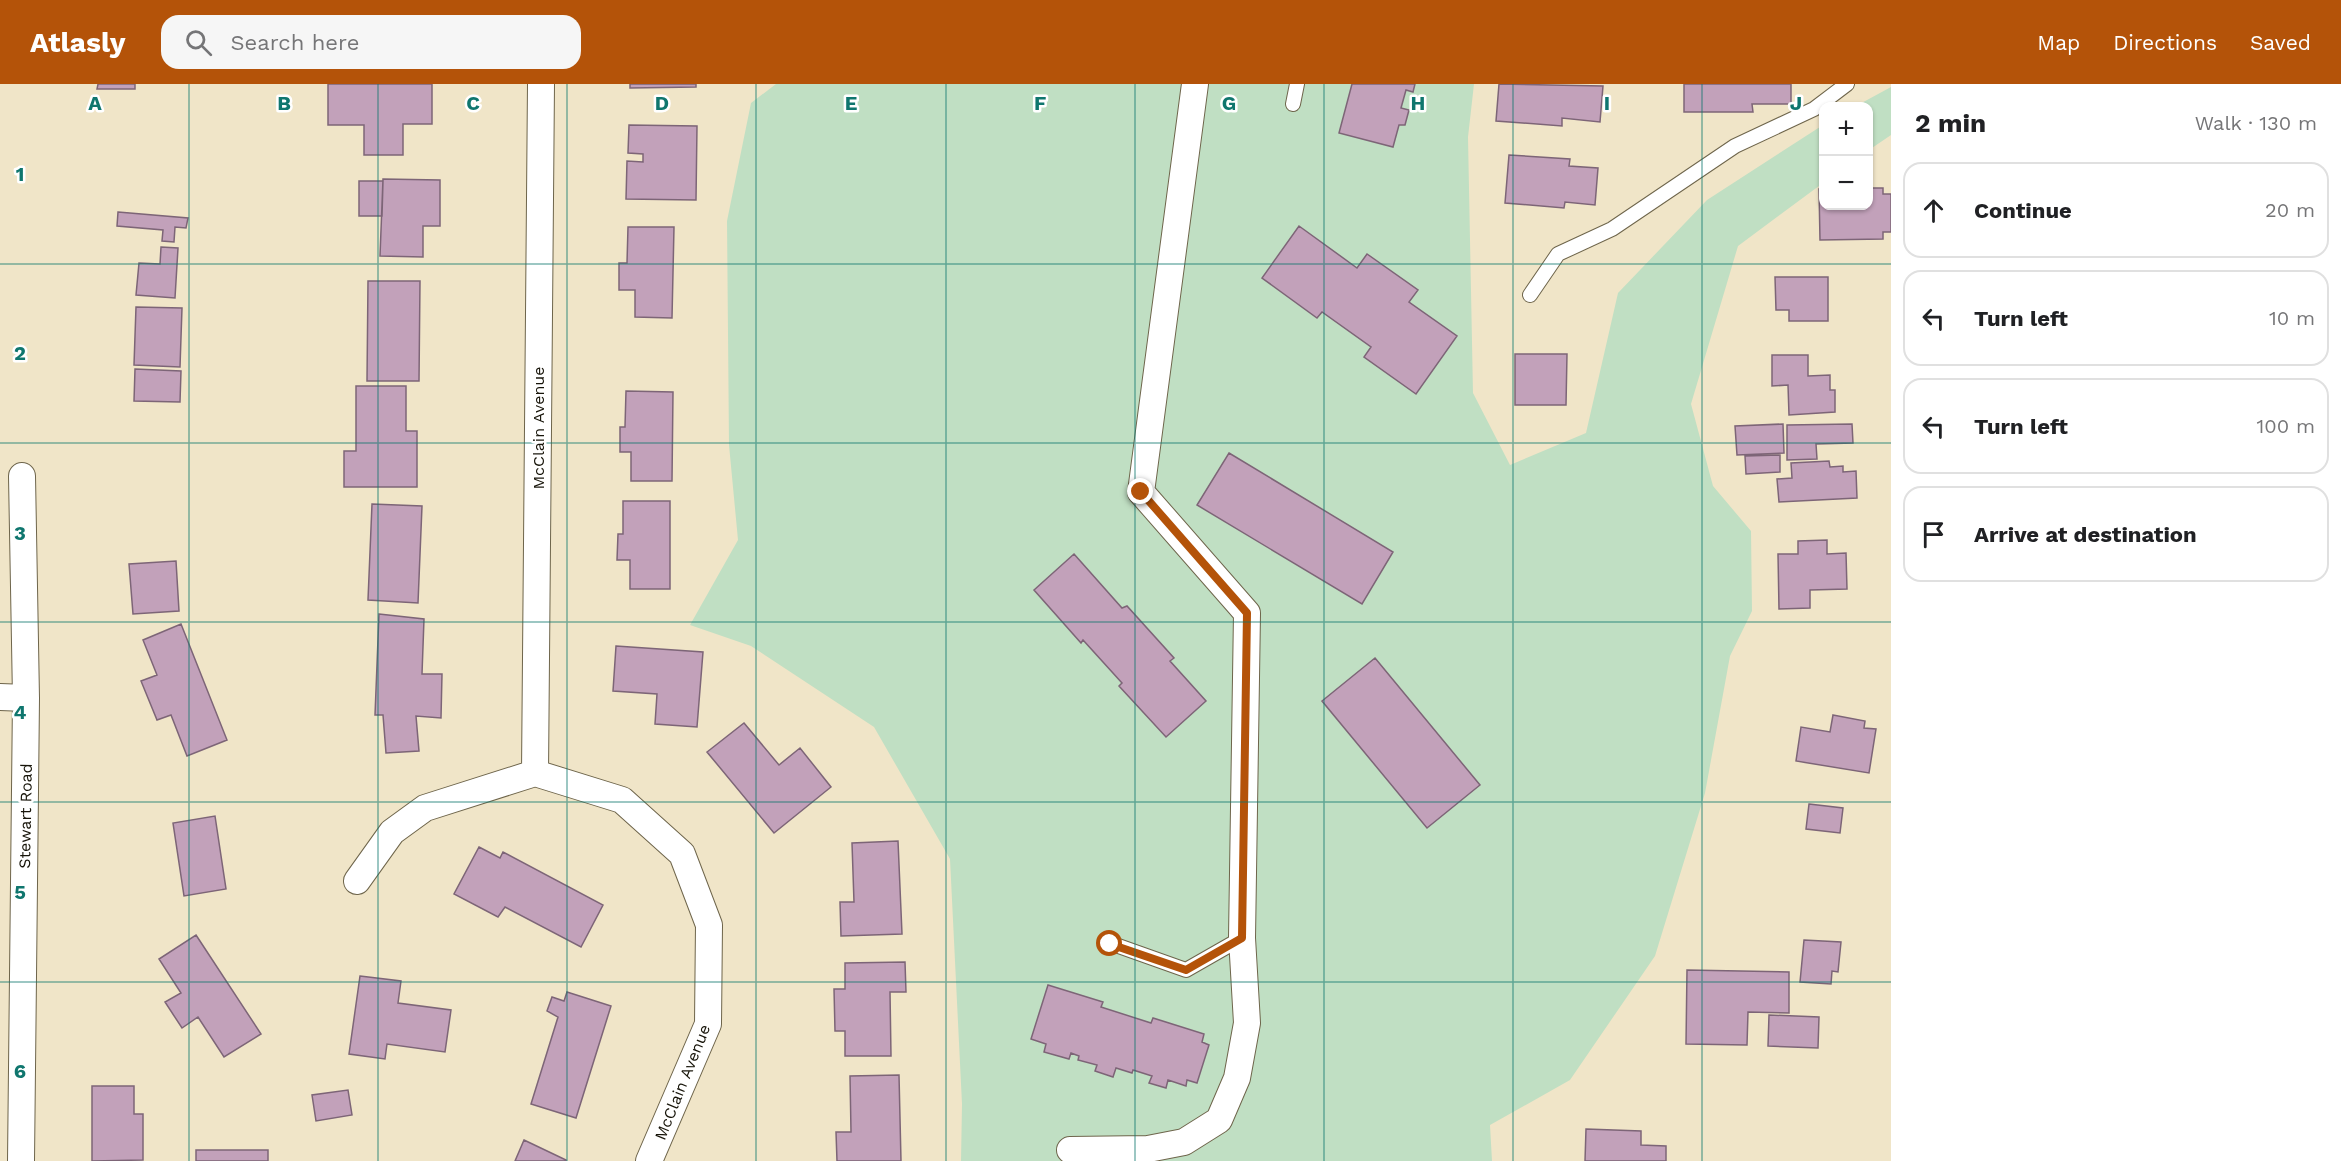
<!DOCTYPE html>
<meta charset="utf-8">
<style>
:root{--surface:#fff;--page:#f6f6f6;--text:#202124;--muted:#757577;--line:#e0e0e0;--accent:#b45309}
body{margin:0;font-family:"Work Sans",sans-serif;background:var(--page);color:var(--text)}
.controls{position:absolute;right:18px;top:18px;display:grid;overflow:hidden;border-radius:12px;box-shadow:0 2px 4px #0004}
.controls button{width:54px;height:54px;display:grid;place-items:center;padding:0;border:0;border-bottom:2px solid var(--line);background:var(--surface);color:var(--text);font:30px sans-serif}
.stop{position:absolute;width:18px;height:18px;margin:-14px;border:4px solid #b45309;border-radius:50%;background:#fff}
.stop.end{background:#b45309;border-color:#fff;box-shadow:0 2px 6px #0008}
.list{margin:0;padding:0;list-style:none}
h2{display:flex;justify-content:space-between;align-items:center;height:78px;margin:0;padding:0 24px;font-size:26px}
h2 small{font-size:20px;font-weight:400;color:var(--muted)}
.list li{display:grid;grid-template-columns:39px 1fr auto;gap:18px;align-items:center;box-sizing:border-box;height:96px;margin:0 12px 12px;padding:0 12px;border:2px solid var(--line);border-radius:18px}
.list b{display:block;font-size:22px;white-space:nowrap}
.list em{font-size:20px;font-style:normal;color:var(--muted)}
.icon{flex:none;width:33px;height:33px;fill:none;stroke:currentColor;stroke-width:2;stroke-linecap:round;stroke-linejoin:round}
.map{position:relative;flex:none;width:1891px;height:1077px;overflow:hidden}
header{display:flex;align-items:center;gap:36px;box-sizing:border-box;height:84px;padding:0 30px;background:var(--accent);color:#fff}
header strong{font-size:28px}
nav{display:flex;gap:33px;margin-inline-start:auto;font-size:21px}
.search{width:420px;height:54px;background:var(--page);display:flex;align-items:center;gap:15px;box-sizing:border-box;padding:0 21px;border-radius:18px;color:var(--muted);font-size:22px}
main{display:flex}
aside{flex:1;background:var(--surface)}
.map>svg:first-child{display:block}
</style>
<header>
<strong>Atlasly</strong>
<div class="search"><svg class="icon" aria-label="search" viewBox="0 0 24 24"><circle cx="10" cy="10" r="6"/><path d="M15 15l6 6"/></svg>Search here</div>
<nav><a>Map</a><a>Directions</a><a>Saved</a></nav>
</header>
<main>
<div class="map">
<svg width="1891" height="1077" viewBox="0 0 1891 1077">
<rect width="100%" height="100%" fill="#f0e5c8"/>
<path fill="#c0dfc3" d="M 776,0 L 1474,0 L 1468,53 L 1473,309 L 1510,381 L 1586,349 L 1618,209 L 1707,116 L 1823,41 L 1823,99 L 1738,162 L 1691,320 L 1713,402 L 1751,447 L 1752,527 L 1730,572 L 1705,709 L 1655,872 L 1570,996 L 1490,1041 L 1492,1077 L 961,1077 L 962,1020 L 950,775 L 874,643 L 751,562 L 690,541 L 738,456 L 729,361 L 727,137 L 751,19 Z
M 1891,3 L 1891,51 L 1869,66 L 1868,22 L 1856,22 Z"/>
<path fill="#c2a1ba" stroke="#7d6577" stroke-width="1.5" d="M 98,0 L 135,0 L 135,5 L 97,5 Z
M 328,0 L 432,0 L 432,40 L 403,40 L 403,71 L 364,71 L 364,41 L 328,41 Z
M 630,0 L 696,0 L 696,3 L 630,4 Z
M 1352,0 L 1415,0 L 1413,8 L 1406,6 L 1401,24 L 1409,26 L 1405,41 L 1399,41 L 1393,63 L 1339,49 Z
M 1499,0 L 1603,2 L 1600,38 L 1562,34 L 1562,42 L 1496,37 Z
M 1684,0 L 1791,0 L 1791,20 L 1752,20 L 1753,28 L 1684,28 Z
M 629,41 L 697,42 L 696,116 L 626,115 L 627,77 L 643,78 L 643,70 L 628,69 Z
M 1509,71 L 1570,75 L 1569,82 L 1598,84 L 1595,121 L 1565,118 L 1564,124 L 1505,119 Z
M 383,95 L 440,96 L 440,142 L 423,142 L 423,173 L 380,172 Z
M 359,97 L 383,97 L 382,132 L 359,132 Z
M 1868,104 L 1883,104 L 1883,110 L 1891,110 L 1891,148 L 1883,148 L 1883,155 L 1820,156 L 1819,105 L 1824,105 L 1824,122 L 1868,122 Z
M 118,128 L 188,134 L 186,144 L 175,143 L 174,158 L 162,157 L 163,146 L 117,142 Z
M 1299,142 L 1357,184 L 1367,170 L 1418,206 L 1409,218 L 1457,252 L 1416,310 L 1364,273 L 1371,263 L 1322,228 L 1317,234 L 1262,194 Z
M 628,143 L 674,143 L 672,234 L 635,233 L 635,206 L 619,206 L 619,179 L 627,179 Z
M 161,163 L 178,164 L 175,214 L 136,211 L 139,179 L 160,180 Z
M 1775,193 L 1828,193 L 1828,237 L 1789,237 L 1789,226 L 1776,226 Z
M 368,197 L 420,197 L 419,297 L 367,297 Z
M 136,223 L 182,224 L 180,283 L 134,281 Z
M 1515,270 L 1567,270 L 1566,321 L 1515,321 Z
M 1772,271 L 1808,271 L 1808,292 L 1830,291 L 1830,306 L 1835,306 L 1835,328 L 1789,331 L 1788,301 L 1772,302 Z
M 135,285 L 181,287 L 180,318 L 134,317 Z
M 356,302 L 406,302 L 406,347 L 417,347 L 417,403 L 344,403 L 344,367 L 356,367 Z
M 626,307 L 673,308 L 672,397 L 631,397 L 631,368 L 620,368 L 620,343 L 625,343 Z
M 1783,340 L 1784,369 L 1737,371 L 1735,342 Z
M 1852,340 L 1853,359 L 1816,360 L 1817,375 L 1787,376 L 1787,341 Z
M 1229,369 L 1393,468 L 1362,520 L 1197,421 Z
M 1780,371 L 1780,388 L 1746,390 L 1745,372 Z
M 1829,377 L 1830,383 L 1843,382 L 1843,388 L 1856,387 L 1857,414 L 1779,418 L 1777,395 L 1792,394 L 1791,379 Z
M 623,417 L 670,417 L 670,505 L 630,505 L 630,476 L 617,476 L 618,450 L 623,450 Z
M 372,420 L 422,422 L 418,519 L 368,516 Z
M 1827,456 L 1827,470 L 1846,469 L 1847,505 L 1810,506 L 1810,524 L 1779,525 L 1778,470 L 1798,470 L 1798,457 Z
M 1074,470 L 1122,524 L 1127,522 L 1174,574 L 1170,577 L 1206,617 L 1166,653 L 1119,602 L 1122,599 L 1083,556 L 1081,559 L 1034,506 Z
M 176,477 L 179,527 L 133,530 L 129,480 Z
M 379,530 L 424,535 L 422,590 L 442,590 L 441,634 L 416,632 L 419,667 L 386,669 L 383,631 L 375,631 Z
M 181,540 L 227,656 L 187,672 L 171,631 L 157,636 L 141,597 L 157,591 L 143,556 Z
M 616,562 L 703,568 L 697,643 L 655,640 L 657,610 L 613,607 Z
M 1375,574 L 1480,701 L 1427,744 L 1322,617 Z
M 1833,631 L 1865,637 L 1864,644 L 1876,645 L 1869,689 L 1796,677 L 1801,643 L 1830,648 Z
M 744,639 L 779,681 L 800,664 L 831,703 L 774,749 L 707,668 Z
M 1809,720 L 1843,724 L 1840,749 L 1806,745 Z
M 215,732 L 226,805 L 184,812 L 173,739 Z
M 898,757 L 902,850 L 841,852 L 840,818 L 854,818 L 852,759 Z
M 479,763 L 500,774 L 503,768 L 603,821 L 581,863 L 505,823 L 498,833 L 454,810 Z
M 196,851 L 261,950 L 224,973 L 198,933 L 182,944 L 165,918 L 181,909 L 159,875 Z
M 1804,856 L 1841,858 L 1838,888 L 1832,887 L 1831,900 L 1800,898 Z
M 905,878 L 906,908 L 890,908 L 891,972 L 845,972 L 845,947 L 835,947 L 834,905 L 845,905 L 845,879 Z
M 1687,886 L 1789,888 L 1789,929 L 1748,928 L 1747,961 L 1686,960 Z
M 360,892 L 401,897 L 398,919 L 451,926 L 445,968 L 387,960 L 385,975 L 349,970 Z
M 1048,901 L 1103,918 L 1101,923 L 1151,939 L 1153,934 L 1204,950 L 1202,958 L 1209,961 L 1197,999 L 1187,996 L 1186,1002 L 1168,996 L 1166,1004 L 1149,999 L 1152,992 L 1133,986 L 1132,989 L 1116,984 L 1113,993 L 1095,987 L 1097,981 L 1078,976 L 1079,972 L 1071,969 L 1069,975 L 1044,968 L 1046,960 L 1031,955 Z
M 567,908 L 611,922 L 576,1034 L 531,1020 L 558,933 L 547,927 L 552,913 L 564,917 Z
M 1769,931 L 1819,933 L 1818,964 L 1768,962 Z
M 899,991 L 901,1077 L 837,1077 L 836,1048 L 851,1048 L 850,992 Z
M 92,1002 L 134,1002 L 134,1030 L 143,1030 L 143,1076 L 92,1077 Z
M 348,1006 L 352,1031 L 316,1037 L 312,1011 Z
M 1586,1045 L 1641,1047 L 1641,1061 L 1666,1062 L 1666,1077 L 1585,1077 Z
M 524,1056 L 566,1076 L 566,1077 L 515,1077 Z
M 196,1066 L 268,1066 L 268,1077 L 196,1077 Z"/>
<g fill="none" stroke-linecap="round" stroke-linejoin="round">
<defs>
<path id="service" d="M 1293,20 L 1297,0
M 1530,211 L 1558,170 L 1612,145 L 1735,62 L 1814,25 L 1847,0
M 1110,859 L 1186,886 L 1242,854"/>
<path id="minor" d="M 541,0 L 535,689 L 622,716 L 682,770 L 709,841 L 708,940 L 649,1077
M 0,613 L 26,614
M 357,797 L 392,748 L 425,724 L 535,689
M 1070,1066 L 1148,1065 L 1184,1058 L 1219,1036 L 1237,994 L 1247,939 L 1242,854 L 1247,529 L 1141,408 L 1195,0
M 21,1077 L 26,614 L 22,392"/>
</defs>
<use href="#service" stroke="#6e654b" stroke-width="16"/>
<use href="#minor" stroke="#6e654b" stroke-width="28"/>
<use href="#service" stroke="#fff" stroke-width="14"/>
<use href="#minor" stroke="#fff" stroke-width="26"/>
</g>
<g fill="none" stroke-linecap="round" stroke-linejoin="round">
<path stroke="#b45309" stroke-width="8" d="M 1110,860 L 1186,886 L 1242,854 L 1247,529 L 1141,408"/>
</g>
<path fill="none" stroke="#0f766e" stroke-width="1.5" stroke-opacity="0.55" d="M 189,0 L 189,1077M 378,0 L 378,1077M 567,0 L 567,1077M 756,0 L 756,1077M 946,0 L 946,1077M 1135,0 L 1135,1077M 1324,0 L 1324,1077M 1513,0 L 1513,1077M 1702,0 L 1702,1077M 0,180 L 1891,180M 0,359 L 1891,359M 0,538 L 1891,538M 0,718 L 1891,718M 0,898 L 1891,898"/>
<g text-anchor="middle" stroke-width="5" stroke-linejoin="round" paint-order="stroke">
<g font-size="16" fill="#171409" stroke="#fff">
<text transform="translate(538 344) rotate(-90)" y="6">McClain Avenue</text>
<text transform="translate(25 732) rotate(-89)" y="6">Stewart Road</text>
<text transform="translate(682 998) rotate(-68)" y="6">McClain Avenue</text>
</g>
</g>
<g font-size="20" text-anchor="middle" font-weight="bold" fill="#0f766e" stroke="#fff" stroke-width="5" stroke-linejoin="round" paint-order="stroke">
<text x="95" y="26">A</text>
<text x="284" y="26">B</text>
<text x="473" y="26">C</text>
<text x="662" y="26">D</text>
<text x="851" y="26">E</text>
<text x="1040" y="26">F</text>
<text x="1229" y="26">G</text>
<text x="1418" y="26">H</text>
<text x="1607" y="26">I</text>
<text x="1796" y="26">J</text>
<text x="20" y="97">1</text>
<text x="20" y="276">2</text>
<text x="20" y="456">3</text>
<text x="20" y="635">4</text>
<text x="20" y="815">5</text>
<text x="20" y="994">6</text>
</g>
</svg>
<div class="controls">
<button>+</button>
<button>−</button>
</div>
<div class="stop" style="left:1110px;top:860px"></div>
<div class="stop end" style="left:1141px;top:408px"></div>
</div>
<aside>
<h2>2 min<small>Walk · 130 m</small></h2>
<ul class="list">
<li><svg class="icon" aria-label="ahead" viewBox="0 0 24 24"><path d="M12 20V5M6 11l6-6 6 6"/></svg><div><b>Continue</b></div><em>20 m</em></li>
<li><svg class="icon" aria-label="left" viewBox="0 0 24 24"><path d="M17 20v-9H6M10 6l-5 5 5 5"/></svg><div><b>Turn left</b></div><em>10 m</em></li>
<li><svg class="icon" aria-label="left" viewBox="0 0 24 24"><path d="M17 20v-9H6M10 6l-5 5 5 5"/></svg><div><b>Turn left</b></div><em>100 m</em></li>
<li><svg class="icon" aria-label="arrive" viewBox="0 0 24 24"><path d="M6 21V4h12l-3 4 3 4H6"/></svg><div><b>Arrive at destination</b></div></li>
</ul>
</aside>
</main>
